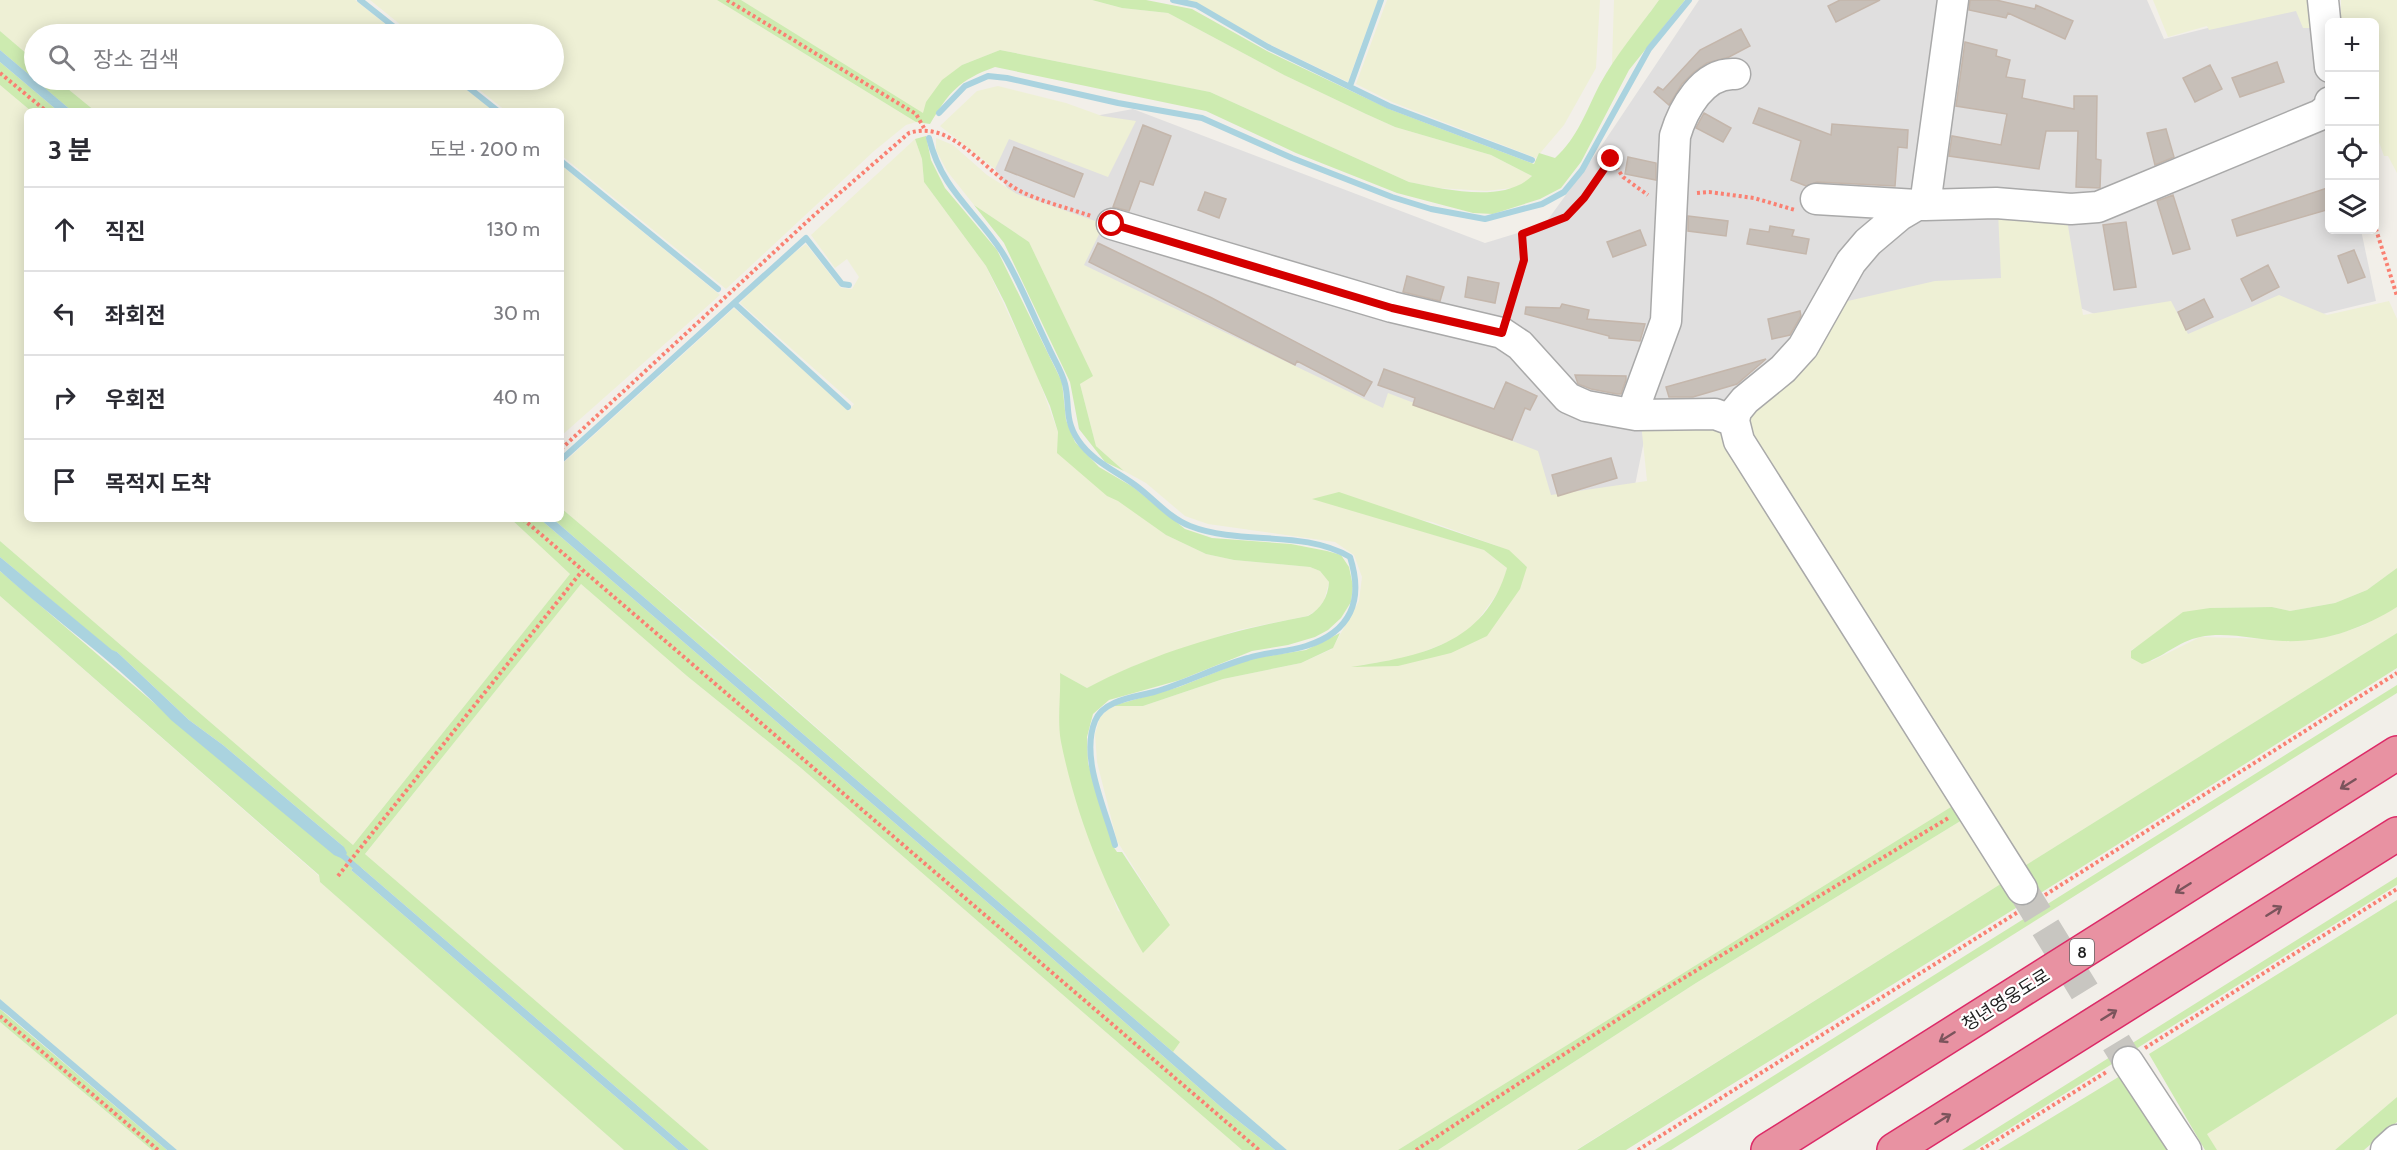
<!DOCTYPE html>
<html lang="ko">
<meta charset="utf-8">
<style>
:root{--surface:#fff;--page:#f2f2f3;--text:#2b2b33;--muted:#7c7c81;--line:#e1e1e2}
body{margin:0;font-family:Cabin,"Noto Sans KR",sans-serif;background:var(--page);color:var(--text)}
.controls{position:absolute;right:18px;top:18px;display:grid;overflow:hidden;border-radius:9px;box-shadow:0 3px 15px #0003}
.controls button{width:54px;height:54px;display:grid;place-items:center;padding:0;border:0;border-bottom:2px solid var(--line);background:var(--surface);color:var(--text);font:30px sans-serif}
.stop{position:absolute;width:18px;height:18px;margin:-14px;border:4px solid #d40000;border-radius:50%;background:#fff}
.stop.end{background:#d40000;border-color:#fff;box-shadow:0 2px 6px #0008}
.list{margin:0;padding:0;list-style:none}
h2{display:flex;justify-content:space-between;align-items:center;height:78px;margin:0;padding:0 24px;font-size:26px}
h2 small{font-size:20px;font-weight:400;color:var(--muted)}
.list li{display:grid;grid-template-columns:39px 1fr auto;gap:18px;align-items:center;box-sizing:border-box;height:84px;padding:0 24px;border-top:2px solid var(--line)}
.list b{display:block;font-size:22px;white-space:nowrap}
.list em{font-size:20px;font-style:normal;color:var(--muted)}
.icon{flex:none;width:33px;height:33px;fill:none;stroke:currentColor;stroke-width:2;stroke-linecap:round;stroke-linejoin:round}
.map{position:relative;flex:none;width:2397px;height:1150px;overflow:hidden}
.search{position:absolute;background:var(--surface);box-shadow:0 3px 15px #0003;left:24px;top:24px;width:540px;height:66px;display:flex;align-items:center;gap:15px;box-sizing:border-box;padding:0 21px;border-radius:33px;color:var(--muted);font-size:22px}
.panel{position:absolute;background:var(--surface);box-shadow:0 3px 15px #0003;left:24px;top:108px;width:540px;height:414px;border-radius:9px}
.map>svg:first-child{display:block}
</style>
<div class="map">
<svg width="2397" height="1150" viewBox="0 0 2397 1150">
<rect width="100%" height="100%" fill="#f2efe9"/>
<path fill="#e0dfdf" d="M 1699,0 L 2147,0 L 2164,39 L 2311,2 L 2329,86 L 2330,230 L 2361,230 L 2376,301 L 2178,349 L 2035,289 L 1771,412 L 1646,431 L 1633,495 L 1557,514 L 1060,270 L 975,138 L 1133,109 L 1485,243 L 1544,225 L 1600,148 Z"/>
<path fill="#eef0d5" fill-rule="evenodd" d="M 0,0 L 355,0 L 398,34 L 34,34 L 34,60 L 0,31 Z
M 370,0 L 717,0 L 916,122 L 906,125 L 874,151 L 726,289 L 561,155 L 561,111 L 506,111 L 467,80 L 554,80 L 554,34 L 412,34 Z
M 741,0 L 1092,0 L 1122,8 L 1168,13 L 1284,75 L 1366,114 L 1395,127 L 1491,155 L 1532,176 L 1520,187 L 1486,191 L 1439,188 L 1409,182 L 1210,92 L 1000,50 L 962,65 L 923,114 Z
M 1184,0 L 1378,0 L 1348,82 L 1269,44 L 1197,3 Z
M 1387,0 L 1600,0 L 1596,68 L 1564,125 L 1536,158 L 1392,102 L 1356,84 Z
M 1614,0 L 1659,0 L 1612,64 Z
M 2153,0 L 2316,0 L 2316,28 L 2303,28 L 2296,11 L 2209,30 L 2207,26 L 2168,37 Z
M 2341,0 L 2397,0 L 2397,173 L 2388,156 L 2384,156 L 2375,131 L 2374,22 L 2341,22 Z
M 57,80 L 454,80 L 494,111 L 95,111 Z
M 0,85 L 31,111 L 27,111 L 27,519 L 511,519 L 570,574 L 353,845 L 0,541 Z
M 998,86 L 1066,103 L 1102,116 L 1136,121 L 1108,177 L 1009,139 L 995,169 L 940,126 L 977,91 Z
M 936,138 L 953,145 L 987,175 L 1017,194 L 1104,224 L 1084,265 L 1383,408 L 1388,393 L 1538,451 L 1551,495 L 1647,481 L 1641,423 L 1719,421 L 1959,802 L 1398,1150 L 1287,1150 L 1173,1052 L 1179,1042 L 1044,929 L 718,640 L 561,508 L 561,465 L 734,308 L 849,411 L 854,404 L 740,303 L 772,269 L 806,244 L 841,288 L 852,289 L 859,277 L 847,259 L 835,268 L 811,235 L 915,139 L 922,159 L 924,182 L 986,266 L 1037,375 L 1058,432 L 1107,496 L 1118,500 L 1166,535 L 1206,554 L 1234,560 L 1310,567 L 1320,571 L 1329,582 L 1324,601 L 1316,611 L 1307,616 L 1238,630 L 1136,665 L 1087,688 L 1060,673 L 1082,817 L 1118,911 L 1170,925 L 1117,841 L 1097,762 L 1095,734 L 1100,717 L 1112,706 L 1143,706 L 1223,679 L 1301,663 L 1332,649 L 1359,601 L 1362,577 L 1354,555 L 1335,542 L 1208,524 L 1185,516 L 1146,483 L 1124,471 L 1096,446 L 1080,384 L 1092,375 L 1029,242 L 974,205 L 947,171 L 936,150 ZM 1313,498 L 1432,522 L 1508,550 L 1527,567 L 1451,653 L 1357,666 L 1410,657 L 1458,638 L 1475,624 L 1502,587 L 1507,568 L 1484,550 Z
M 561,165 L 720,295 L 561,436 Z
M 1998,211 L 2066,214 L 2083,315 L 2171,301 L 2188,334 L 2279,295 L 2327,315 L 2389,301 L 2397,319 L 2397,568 L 2367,590 L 2335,603 L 2290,611 L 2272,607 L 2210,608 L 2131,650 L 2152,661 L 2200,637 L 2305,640 L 2335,635 L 2362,626 L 2397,607 L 2397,633 L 2023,867 L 1744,423 L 1839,303 L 1935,281 L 2001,278 Z
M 581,584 L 687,676 L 801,768 L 1242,1150 L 709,1150 L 365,854 Z
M 0,596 L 319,876 L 320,882 L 624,1150 L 177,1150 L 0,999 Z
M 1967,817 L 2007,880 L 1576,1150 L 1438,1150 L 1696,983 Z
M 2397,1014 L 2397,1097 L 2335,1150 L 2217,1150 L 2206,1134 Z
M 0,1022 L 123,1126 L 152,1150 L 0,1150 Z"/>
<path fill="#cdebb0" d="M 717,0 L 741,0 L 923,113 L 926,102 L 942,80 L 962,65 L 1000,50 L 1210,92 L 1409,182 C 1444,189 1503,204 1532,176 L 1491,155 L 1395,127 L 1366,114 L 1284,75 L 1168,13 L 1122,8 L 1092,0 L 1146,0 L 1192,9 L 1267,51 L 1389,109 L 1534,164 L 1539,153 L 1555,158 C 1578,137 1586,111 1600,84 C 1617,53 1639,28 1659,0 L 1685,0 L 1629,70 L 1581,162 L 1561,188 L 1540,199 L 1493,214 L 1473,213 L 1397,193 L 1296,153 L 1206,111 L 995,67 C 959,80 949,92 930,124 L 916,122 Z
M 0,31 L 34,60 L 34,79 L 0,50 Z
M 0,62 L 58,111 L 31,111 L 0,85 Z
M 35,80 L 57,80 L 95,111 L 72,111 Z
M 926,136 L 931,160 L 945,188 L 997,250 L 1062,382 L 1066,420 L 1075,442 L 1099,467 L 1133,487 L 1185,529 L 1212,538 L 1291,544 L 1327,551 L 1341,555 L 1349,567 L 1353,586 L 1351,602 L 1341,618 L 1328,630 L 1315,637 L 1288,645 L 1252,651 L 1180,680 L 1109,700 L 1093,714 L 1087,737 L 1088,763 L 1113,846 L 1117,852 L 1122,852 L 1170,925 L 1143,953 C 1105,889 1076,816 1061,742 C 1057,720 1061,695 1060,673 L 1087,688 C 1155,652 1232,630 1308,616 C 1321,609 1328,597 1329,582 L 1320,571 L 1310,567 L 1234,560 L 1206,554 L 1166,535 L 1118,501 L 1107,496 L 1057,453 L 1058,432 L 1050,406 L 1005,303 L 986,266 L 924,182 L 922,159 L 915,139 Z
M 974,205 L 1029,242 L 1093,376 L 1080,384 L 1096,446 L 1124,471 L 1105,462 L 1079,429 L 1070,382 L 1004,243 Z
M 1339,492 L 1509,550 L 1527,567 L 1520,589 L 1487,636 L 1451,653 L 1398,666 L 1351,667 C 1420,656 1485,645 1507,568 L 1484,550 L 1312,499 Z
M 561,508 C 770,683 970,868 1180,1042 L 1173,1052 L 553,519 L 561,519 Z
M 511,519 L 540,519 L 1036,944 L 1222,1108 L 1275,1150 L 1242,1150 L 801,768 L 687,676 L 581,584 L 365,854 L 709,1150 L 689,1150 L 357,864 L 351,870 L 678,1150 L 624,1150 L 320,882 L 319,875 L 0,596 L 0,571 L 230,768 L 344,847 L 223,745 L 189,720 L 117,652 L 112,651 L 0,557 L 0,541 L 353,845 L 570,574 Z
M 2397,568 L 2397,607 C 2363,628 2324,643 2283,641 C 2257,640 2227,631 2200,637 C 2179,641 2162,658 2142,664 L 2131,658 L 2131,651 L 2183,612 L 2210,608 L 2272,607 L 2290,611 L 2335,603 L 2367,590 Z
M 1340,633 L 1333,648 L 1301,663 L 1223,679 L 1143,706 L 1112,706 L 1179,687 L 1249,659 L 1306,650 Z
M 2397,633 L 2397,668 L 2039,894 L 2023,867 Z
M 2397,685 L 2397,693 L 1671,1150 L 1655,1150 Z
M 1959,802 L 1967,817 L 1696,983 L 1438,1150 L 1398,1150 Z
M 2397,877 L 2397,885 L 1975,1150 L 1962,1150 Z
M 2007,880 L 2024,903 L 1626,1150 L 1577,1150 Z
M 2397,900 L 2397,1014 L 2207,1134 L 2217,1150 L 2205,1150 L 2149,1054 Z
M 0,1009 L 167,1150 L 152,1150 L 0,1022 Z
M 2130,1070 L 2147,1096 L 2167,1150 L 1998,1150 Z
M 2397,1097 L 2397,1122 L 2364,1150 L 2335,1150 Z"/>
<path fill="#aad3df" d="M 0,50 L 72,111 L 58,111 L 0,62 Z
M 540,519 L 553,519 L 1287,1150 L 1275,1150 L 1222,1108 L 1036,944 Z
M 0,557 L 112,650 L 117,652 L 189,720 L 223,745 L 344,847 L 347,853 L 343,859 L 334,855 L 171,720 C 121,666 55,621 0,571 Z
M 357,864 L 689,1150 L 678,1150 L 351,870 Z
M 0,999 L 177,1150 L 167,1150 L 7,1014 L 0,1009 Z"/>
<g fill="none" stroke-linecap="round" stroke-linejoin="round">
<path stroke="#aad3df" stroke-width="6" d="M 360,0 L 403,34
M 1173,0 L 1196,5 L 1268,47 L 1389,106 L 1532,160
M 459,80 L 498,111
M 1350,86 L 1381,0
M 939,113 L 965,86 L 988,76 L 1007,78 L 1118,103 L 1202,118 L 1292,158 L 1392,197 L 1431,209 L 1485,219 L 1542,204 L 1564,192 L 1582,170 L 1649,49 L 1689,0
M 929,138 C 942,191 975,210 1002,252 C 1020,281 1033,316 1048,346 C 1053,358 1062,371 1065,384 C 1070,404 1064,419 1078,440 C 1092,461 1116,471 1135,485 C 1153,498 1169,518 1190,526 C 1241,546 1302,529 1350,557 C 1364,600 1351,632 1306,646 C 1287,652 1267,652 1248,658 C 1216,667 1186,683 1154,692 C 1135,697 1103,700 1095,721 C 1080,758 1105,808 1115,845
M 561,161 L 718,289
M 734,303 L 806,238 L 842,284 L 849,285
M 561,460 L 734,303 L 848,407
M 339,852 L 360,871"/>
</g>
<path fill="#c7bfb8" stroke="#c4b6ab" stroke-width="1.5" d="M 1840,0 L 1880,0 L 1836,22 L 1828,6 Z
M 1970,0 L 1996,0 L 2035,9 L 2036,5 L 2073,21 L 2065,39 L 2008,13 L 2006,18 L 1969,10 Z
M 1741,29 L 1750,46 L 1729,57 L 1707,63 L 1694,72 L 1682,84 L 1669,105 L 1654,92 L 1658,87 L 1663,90 L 1700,50 Z
M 1965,42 L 1997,50 L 1996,56 L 2010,60 L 2006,77 L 2025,80 L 2022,98 L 2074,109 L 2074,96 L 2097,96 L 2096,159 L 2101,160 L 2100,188 L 2076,187 L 2078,131 L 2046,131 L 2039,169 L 1949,156 L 1952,136 L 2001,145 L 2007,114 L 1956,106 Z
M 2277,62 L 2284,82 L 2240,97 L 2232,78 Z
M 2210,65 L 2222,89 L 2195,102 L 2183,78 Z
M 1759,108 L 1831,135 L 1832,124 L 1908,130 L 1907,148 L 1898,147 L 1895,186 L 1817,182 L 1806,186 L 1791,180 L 1801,141 L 1753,123 Z
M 1704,113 L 1731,128 L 1723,142 L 1696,128 Z
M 1143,125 L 1171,136 L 1153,185 L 1140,181 L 1129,211 L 1113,207 Z
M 2166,129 L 2174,157 L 2155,165 L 2147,133 Z
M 1014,147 L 1083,174 L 1074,197 L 1005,170 Z
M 1628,157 L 1656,163 L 1656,180 L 1625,174 Z
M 2330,187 L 2330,209 L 2237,236 L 2232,220 Z
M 1205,192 L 1226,199 L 1219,218 L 1198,210 Z
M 2173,195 L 2190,249 L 2173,254 L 2157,201 Z
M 1688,216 L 1728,221 L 1726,236 L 1688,231 Z
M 2126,222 L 2136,287 L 2114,290 L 2103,225 Z
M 1770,226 L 1794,230 L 1792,236 L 1809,239 L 1806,254 L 1747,244 L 1750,229 L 1769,232 Z
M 1640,230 L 1646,245 L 1613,257 L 1607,242 Z
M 1098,243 L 1210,297 L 1372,382 L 1364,396 L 1297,361 L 1295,365 L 1089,262 Z
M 2354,250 L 2365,277 L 2348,283 L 2338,256 Z
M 2268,265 L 2279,287 L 2252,301 L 2241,279 Z
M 1407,276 L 1444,287 L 1440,301 L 1403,292 Z
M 1468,277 L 1499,283 L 1495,303 L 1465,297 Z
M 2204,299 L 2213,317 L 2186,330 L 2178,312 Z
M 1562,304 L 1589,310 L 1587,319 L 1645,324 L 1640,341 L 1609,338 L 1609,336 L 1525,314 L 1526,307 L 1560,308 Z
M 1800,311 L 1801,316 L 1790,335 L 1772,339 L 1768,319 Z
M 1766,359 L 1737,384 L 1693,397 L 1669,397 L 1666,387 Z
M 1384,369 L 1494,409 L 1506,382 L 1537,396 L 1530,410 L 1525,408 L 1512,440 L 1413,405 L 1415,398 L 1378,385 Z
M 1575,375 L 1626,376 L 1626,380 L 1621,394 L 1617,394 L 1591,389 L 1578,384 Z
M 1611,458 L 1617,478 L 1558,496 L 1552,475 Z"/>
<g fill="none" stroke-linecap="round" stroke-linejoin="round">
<path stroke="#c8c6c1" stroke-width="30" stroke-dasharray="30 15" stroke-linecap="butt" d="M 2022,889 L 2128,1062"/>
<defs>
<path id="minor" d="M 2323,0 L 2330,67
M 1816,199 L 1917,205
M 1925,205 L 1953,0
M 1112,224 L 1392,307 L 1502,333 L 1520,345 L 1568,398 L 1586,406 L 1636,415 L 1715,414 L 1734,421
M 1636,415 L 1637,400 L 1666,321 L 1675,136 C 1683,109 1703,72 1735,74
M 2022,889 L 1739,441 L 1734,421 L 1736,411 L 1745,400 L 1783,369 L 1803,347 L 1851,262 L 1868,242 L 1900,215 L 1917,205 L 1925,205 L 1996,203 L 2071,209 L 2098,207 L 2320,115 L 2329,108 L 2330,102
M 2128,1062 L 2186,1150
M 2386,1150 L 2397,1140"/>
<path id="highway" d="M 1768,1150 L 2397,753
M 1894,1150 L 2397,834"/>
</defs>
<use href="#minor" stroke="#a9a9a9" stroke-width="33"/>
<use href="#highway" stroke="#dc2a67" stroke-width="36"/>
<path stroke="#fa8072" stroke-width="4" stroke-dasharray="3 3" stroke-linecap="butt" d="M 727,0 L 916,114 L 924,128
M 0,73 L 46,111
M 1697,193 L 1709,192 L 1754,198 L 1795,210
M 2374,223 L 2397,296
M 1508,312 L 1524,260 L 1523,234 L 1566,217 L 1584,199 L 1611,159 L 1623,177 L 1648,195
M 561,449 L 812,217 L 909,133 C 954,119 985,174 1022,192 C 1043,202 1068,208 1091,216
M 523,519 L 1259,1150
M 338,876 L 582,571
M 2045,895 L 2397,673
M 0,1016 L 158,1150
M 2145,1048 L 2397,889
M 1416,1150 L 1654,996 L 1950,817
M 1638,1150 L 2018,912
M 1981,1150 L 2108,1071"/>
<use href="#minor" stroke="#fff" stroke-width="30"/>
<use href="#highway" stroke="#e892a2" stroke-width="33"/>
</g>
<defs><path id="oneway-shaft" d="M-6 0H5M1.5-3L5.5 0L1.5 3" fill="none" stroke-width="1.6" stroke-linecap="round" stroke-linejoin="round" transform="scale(1.5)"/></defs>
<g stroke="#7b545c">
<use href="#oneway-shaft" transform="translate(2348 784) rotate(148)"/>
<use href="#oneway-shaft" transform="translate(2183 888) rotate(148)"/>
<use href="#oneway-shaft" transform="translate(2274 911) rotate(-32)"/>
<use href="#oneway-shaft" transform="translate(2109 1015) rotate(-32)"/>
<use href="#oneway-shaft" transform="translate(1947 1037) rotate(148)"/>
<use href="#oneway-shaft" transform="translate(1943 1119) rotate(-32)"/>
</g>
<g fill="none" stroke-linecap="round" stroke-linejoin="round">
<path stroke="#d40000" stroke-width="8" d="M 1112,224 L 1392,308 L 1502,333 L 1524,260 L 1522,234 L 1566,217 L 1584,198 L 1611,159"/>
</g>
<g text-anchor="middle" stroke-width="4.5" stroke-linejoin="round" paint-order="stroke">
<rect fill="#fff" stroke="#646464" stroke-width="1.5" x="2070" y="939" width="24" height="26" rx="4.5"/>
<g font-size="16" font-weight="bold" fill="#222">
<text x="2082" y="958">8</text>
</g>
<g font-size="18" fill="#222" stroke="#fff">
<text transform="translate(2006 1000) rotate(-32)" y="6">청년영웅도로</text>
</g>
</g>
</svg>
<div class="controls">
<button>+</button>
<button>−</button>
<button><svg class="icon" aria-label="locate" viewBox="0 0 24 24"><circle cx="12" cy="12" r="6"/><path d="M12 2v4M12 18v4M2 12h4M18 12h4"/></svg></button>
<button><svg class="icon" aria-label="layers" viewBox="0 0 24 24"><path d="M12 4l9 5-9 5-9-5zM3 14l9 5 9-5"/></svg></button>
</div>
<div class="stop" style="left:1112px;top:224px"></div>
<div class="stop end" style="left:1611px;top:159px"></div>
<div class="search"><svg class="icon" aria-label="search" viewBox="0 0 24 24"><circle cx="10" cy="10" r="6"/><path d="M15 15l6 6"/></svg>장소 검색</div>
<section class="panel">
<h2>3 분<small>도보 · 200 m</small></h2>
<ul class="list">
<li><svg class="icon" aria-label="ahead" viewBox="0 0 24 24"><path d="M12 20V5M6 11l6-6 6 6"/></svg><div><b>직진</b></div><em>130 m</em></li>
<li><svg class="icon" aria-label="left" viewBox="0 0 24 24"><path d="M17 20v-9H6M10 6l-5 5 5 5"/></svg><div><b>좌회전</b></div><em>30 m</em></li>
<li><svg class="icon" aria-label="right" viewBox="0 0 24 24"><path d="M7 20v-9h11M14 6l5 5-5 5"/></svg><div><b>우회전</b></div><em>40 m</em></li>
<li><svg class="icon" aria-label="arrive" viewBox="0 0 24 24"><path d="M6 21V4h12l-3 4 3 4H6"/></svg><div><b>목적지 도착</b></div></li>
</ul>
</section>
</div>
